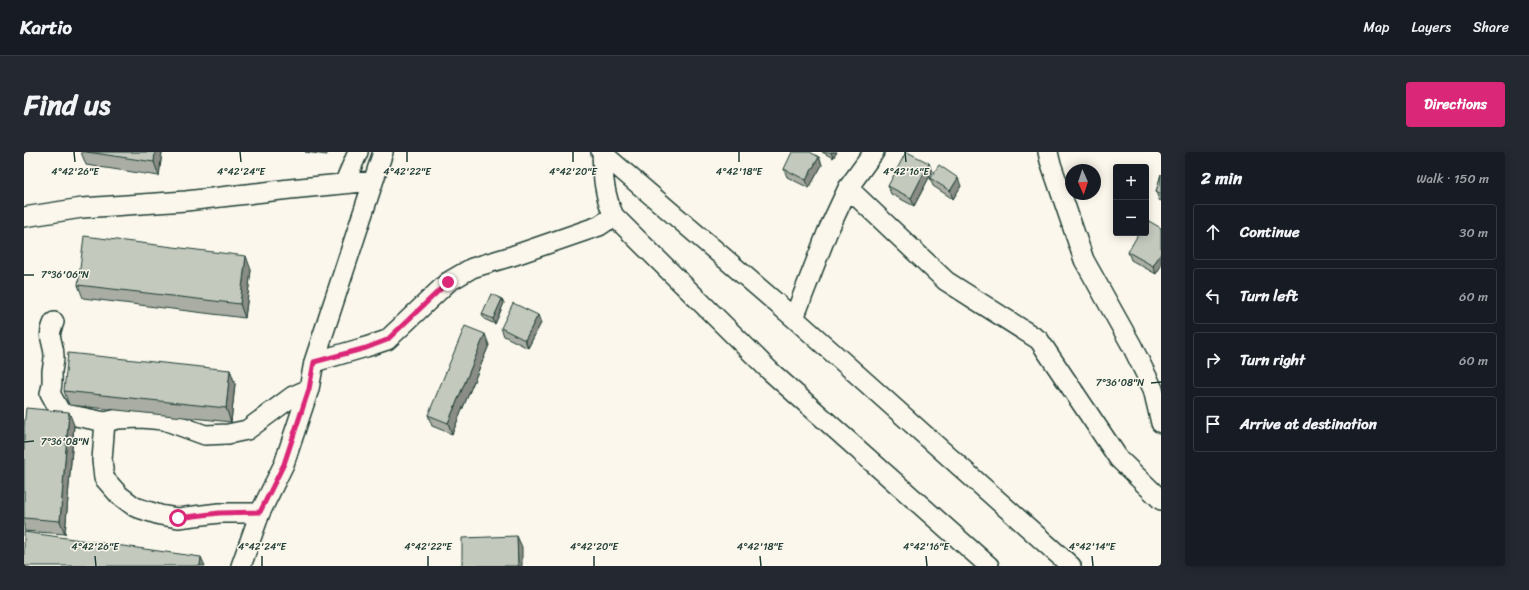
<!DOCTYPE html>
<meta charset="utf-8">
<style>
:root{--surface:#171b24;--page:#242831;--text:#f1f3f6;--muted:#9ea1a6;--line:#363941;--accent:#db2777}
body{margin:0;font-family:Sriracha,sans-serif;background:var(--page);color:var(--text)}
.controls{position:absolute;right:12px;top:12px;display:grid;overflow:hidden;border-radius:4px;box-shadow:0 2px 10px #0003}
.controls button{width:36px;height:36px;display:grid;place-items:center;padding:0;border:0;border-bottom:1px solid var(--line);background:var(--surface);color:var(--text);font:20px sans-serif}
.compass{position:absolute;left:1041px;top:12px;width:36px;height:36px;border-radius:50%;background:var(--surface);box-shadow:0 2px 10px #0003;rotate:177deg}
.stop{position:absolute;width:12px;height:12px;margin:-9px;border:3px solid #db2777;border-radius:50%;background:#fff}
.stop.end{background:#db2777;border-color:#fff;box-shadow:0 1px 4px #0008}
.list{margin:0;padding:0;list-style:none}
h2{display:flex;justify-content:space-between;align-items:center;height:52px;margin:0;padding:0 16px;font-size:17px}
h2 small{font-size:13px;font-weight:400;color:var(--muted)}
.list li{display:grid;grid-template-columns:26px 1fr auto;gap:12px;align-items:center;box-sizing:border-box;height:56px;margin:0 8px 8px;padding:0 8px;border:1px solid var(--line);border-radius:4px}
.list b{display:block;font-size:15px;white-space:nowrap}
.list em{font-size:13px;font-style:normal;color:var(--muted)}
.icon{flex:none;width:22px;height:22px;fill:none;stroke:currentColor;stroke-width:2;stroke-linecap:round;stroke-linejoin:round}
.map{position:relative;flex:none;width:1137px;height:414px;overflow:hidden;border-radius:4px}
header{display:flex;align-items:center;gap:24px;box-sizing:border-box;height:56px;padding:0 20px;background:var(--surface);border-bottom:1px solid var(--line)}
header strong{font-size:19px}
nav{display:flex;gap:22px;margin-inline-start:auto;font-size:14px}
.intro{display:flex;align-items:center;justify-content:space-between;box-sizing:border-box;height:96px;padding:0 24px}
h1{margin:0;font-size:28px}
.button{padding:10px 18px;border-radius:4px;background:var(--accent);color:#fff;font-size:14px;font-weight:700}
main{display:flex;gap:24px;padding:0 24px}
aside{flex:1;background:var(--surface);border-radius:4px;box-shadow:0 2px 10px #0003}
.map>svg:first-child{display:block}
</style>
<header>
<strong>Kartio</strong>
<nav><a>Map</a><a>Layers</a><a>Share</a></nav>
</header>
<div class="intro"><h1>Find us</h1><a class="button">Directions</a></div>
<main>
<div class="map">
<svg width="1137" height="414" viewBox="0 0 1137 414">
<rect width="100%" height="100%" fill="#fbf7ec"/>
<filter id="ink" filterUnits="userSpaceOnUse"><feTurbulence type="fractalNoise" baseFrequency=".025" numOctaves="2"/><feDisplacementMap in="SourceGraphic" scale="8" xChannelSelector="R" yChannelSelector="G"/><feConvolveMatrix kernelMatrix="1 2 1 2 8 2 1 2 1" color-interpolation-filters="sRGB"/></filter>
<g filter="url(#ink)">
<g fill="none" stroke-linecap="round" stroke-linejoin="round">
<defs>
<path id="minor" d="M 577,0 L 770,166 L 1047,414
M 1024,0 L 1026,9 L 1060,108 L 1108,194 L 1129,237 L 1137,271
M 578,1 C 579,23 580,44 590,64 L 746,219 L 965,414
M 320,32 L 334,0
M 824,36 L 922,129 L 1015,188 L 1095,307 L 1137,348
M 0,65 L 58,56 L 162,49 L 266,37 L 349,29
M 770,166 L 803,81 L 824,36 L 850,0
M 30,170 C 22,187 30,189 30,204 C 30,209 29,214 28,219 C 28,227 29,233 26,241 L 37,261 L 81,270 L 94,267 L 117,266 L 140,268 L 181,283 L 204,282 L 223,278 L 269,244 L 285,237
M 290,210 L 342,195 L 363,188 L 424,130 L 448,116 L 488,104 L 575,74 L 590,64
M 81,270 L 78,308 L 80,326 L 95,343 L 111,355 L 136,363 L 154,366 L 195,361 L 236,361
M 217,414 L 236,361 L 260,312 L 285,237 L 290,210 L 359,0"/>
</defs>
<use href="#minor" stroke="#1f3d34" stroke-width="22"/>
<use href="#minor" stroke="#fbf7ec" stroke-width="19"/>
</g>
<path fill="#a9ada3" stroke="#1f3d34" d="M 57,0 L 138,0 L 135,24 L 62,13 Z
M 281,0 L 303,0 L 303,3 Z
M 798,0 L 813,0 L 809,6 Z
M 795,5 L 798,13 L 785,36 L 763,25 L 760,17 Z
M 908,20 L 890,54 L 867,42 L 864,34 Z
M 1137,22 L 1137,49 L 1135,48 L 1132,40 Z
M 906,26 L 937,34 L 929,47 L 909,34 Z
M 1137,76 L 1132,122 L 1107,108 L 1104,100 Z
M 227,118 L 221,166 L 59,146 L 54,133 Z
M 478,147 L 480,151 L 471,172 L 460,167 L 458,162 Z
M 517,171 L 504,196 L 480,184 L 477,176 Z
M 465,193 L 428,282 L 408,274 L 404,263 Z
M 206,218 L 211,232 L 207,270 L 45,253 L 40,239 Z
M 50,273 L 41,382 L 0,379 L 0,276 Z"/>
<path fill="#898d85" stroke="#1f3d34" d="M 131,0 L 138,0 L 135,24 L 130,10 Z
M 807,0 L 813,0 L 809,6 Z
M 795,5 L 798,13 L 785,36 L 782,28 Z
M 905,11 L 908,20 L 890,54 L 887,46 Z
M 934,26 L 937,34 L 929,47 L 926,39 Z
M 1137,101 L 1137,114 L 1132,122 L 1129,114 Z
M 222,104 L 227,118 L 221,166 L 216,152 Z
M 478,147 L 480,151 L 471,172 L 469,167 Z
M 514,163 L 517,171 L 504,196 L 501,188 Z
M 461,182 L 465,193 L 428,282 L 424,271 Z
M 206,218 L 211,232 L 207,270 L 202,256 Z
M 45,260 L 50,273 L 41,382 L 36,369 Z
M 493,384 L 498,395 L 498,414 L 494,414 Z
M 177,405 L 181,414 L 176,414 Z"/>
<path fill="#c4c9be" stroke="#1f3d34" d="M 63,0 L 131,0 L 130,10 Z
M 768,0 L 786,0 L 795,5 L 782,28 L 760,17 Z
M 882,0 L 883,0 L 905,11 L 887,46 L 864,34 Z
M 915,13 L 934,26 L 926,39 L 906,26 Z
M 1137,22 L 1137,42 L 1132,40 Z
M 1123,68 L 1137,76 L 1137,101 L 1129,114 L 1104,100 L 1115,81 L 1122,81 L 1122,69 Z
M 60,84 L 222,104 L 216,152 L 54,133 Z
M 467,142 L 478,147 L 469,167 L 458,162 Z
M 489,151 L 514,163 L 501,188 L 477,176 Z
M 441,174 L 461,182 L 424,271 L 404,263 Z
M 44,201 L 206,218 L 202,256 L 40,239 Z
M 2,256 L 45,260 L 36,369 L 0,366 L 0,276 Z
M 0,380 L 177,405 L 176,414 L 0,414 Z
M 493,384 L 494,414 L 438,414 L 438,386 Z"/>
</g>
<g fill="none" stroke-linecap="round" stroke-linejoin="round" filter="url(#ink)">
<path stroke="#db2777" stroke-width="5" d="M 154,366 L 195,361 L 236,360 L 260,312 L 285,237 L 290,210 L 342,196 L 363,188 L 424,130"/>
</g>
<path fill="none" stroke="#1f3d34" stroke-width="1.5" d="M 50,0 L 51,10M 216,0 L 217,10M 383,0 L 383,10M 549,0 L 549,10M 715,0 L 715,10M 881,0 L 882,10M 0,123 L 10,123M 1127,231 L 1137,230M 0,290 L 10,289M 71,404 L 72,414M 238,404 L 238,414M 404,404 L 404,414M 570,404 L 570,414M 736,404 L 737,414M 902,404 L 903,414M 1068,404 L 1069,414"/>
<g font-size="10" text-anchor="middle" fill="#1f3d34" stroke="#fbf7ec" stroke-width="3" stroke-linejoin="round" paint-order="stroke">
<text x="51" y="23">4°42'26"E</text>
<text x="217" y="23">4°42'24"E</text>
<text x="383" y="23">4°42'22"E</text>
<text x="715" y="23">4°42'18"E</text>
<text x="882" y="23">4°42'16"E</text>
<text x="549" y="23">4°42'20"E</text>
<text x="41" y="126">7°36'06"N</text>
<text x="1096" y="234">7°36'08"N</text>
<text x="41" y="293">7°36'08"N</text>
<text x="71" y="398">4°42'26"E</text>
<text x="238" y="398">4°42'24"E</text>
<text x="404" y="398">4°42'22"E</text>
<text x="570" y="398">4°42'20"E</text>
<text x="736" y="398">4°42'18"E</text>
<text x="902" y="398">4°42'16"E</text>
<text x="1068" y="398">4°42'14"E</text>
</g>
</svg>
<div class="controls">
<button>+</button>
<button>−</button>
</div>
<svg class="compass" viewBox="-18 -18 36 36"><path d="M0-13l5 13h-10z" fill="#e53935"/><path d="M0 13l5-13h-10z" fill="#9ea1a6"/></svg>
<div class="stop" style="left:154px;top:366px"></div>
<div class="stop end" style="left:424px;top:130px"></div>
</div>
<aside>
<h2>2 min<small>Walk · 150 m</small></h2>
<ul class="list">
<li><svg class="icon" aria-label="ahead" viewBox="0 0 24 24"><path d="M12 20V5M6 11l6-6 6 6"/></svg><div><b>Continue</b></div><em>30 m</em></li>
<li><svg class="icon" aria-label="left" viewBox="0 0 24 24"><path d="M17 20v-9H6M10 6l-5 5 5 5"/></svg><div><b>Turn left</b></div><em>60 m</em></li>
<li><svg class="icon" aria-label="right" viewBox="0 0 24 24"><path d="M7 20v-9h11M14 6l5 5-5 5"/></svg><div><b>Turn right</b></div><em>60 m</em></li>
<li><svg class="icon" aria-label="arrive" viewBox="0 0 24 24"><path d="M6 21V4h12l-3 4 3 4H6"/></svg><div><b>Arrive at destination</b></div></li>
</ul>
</aside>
</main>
